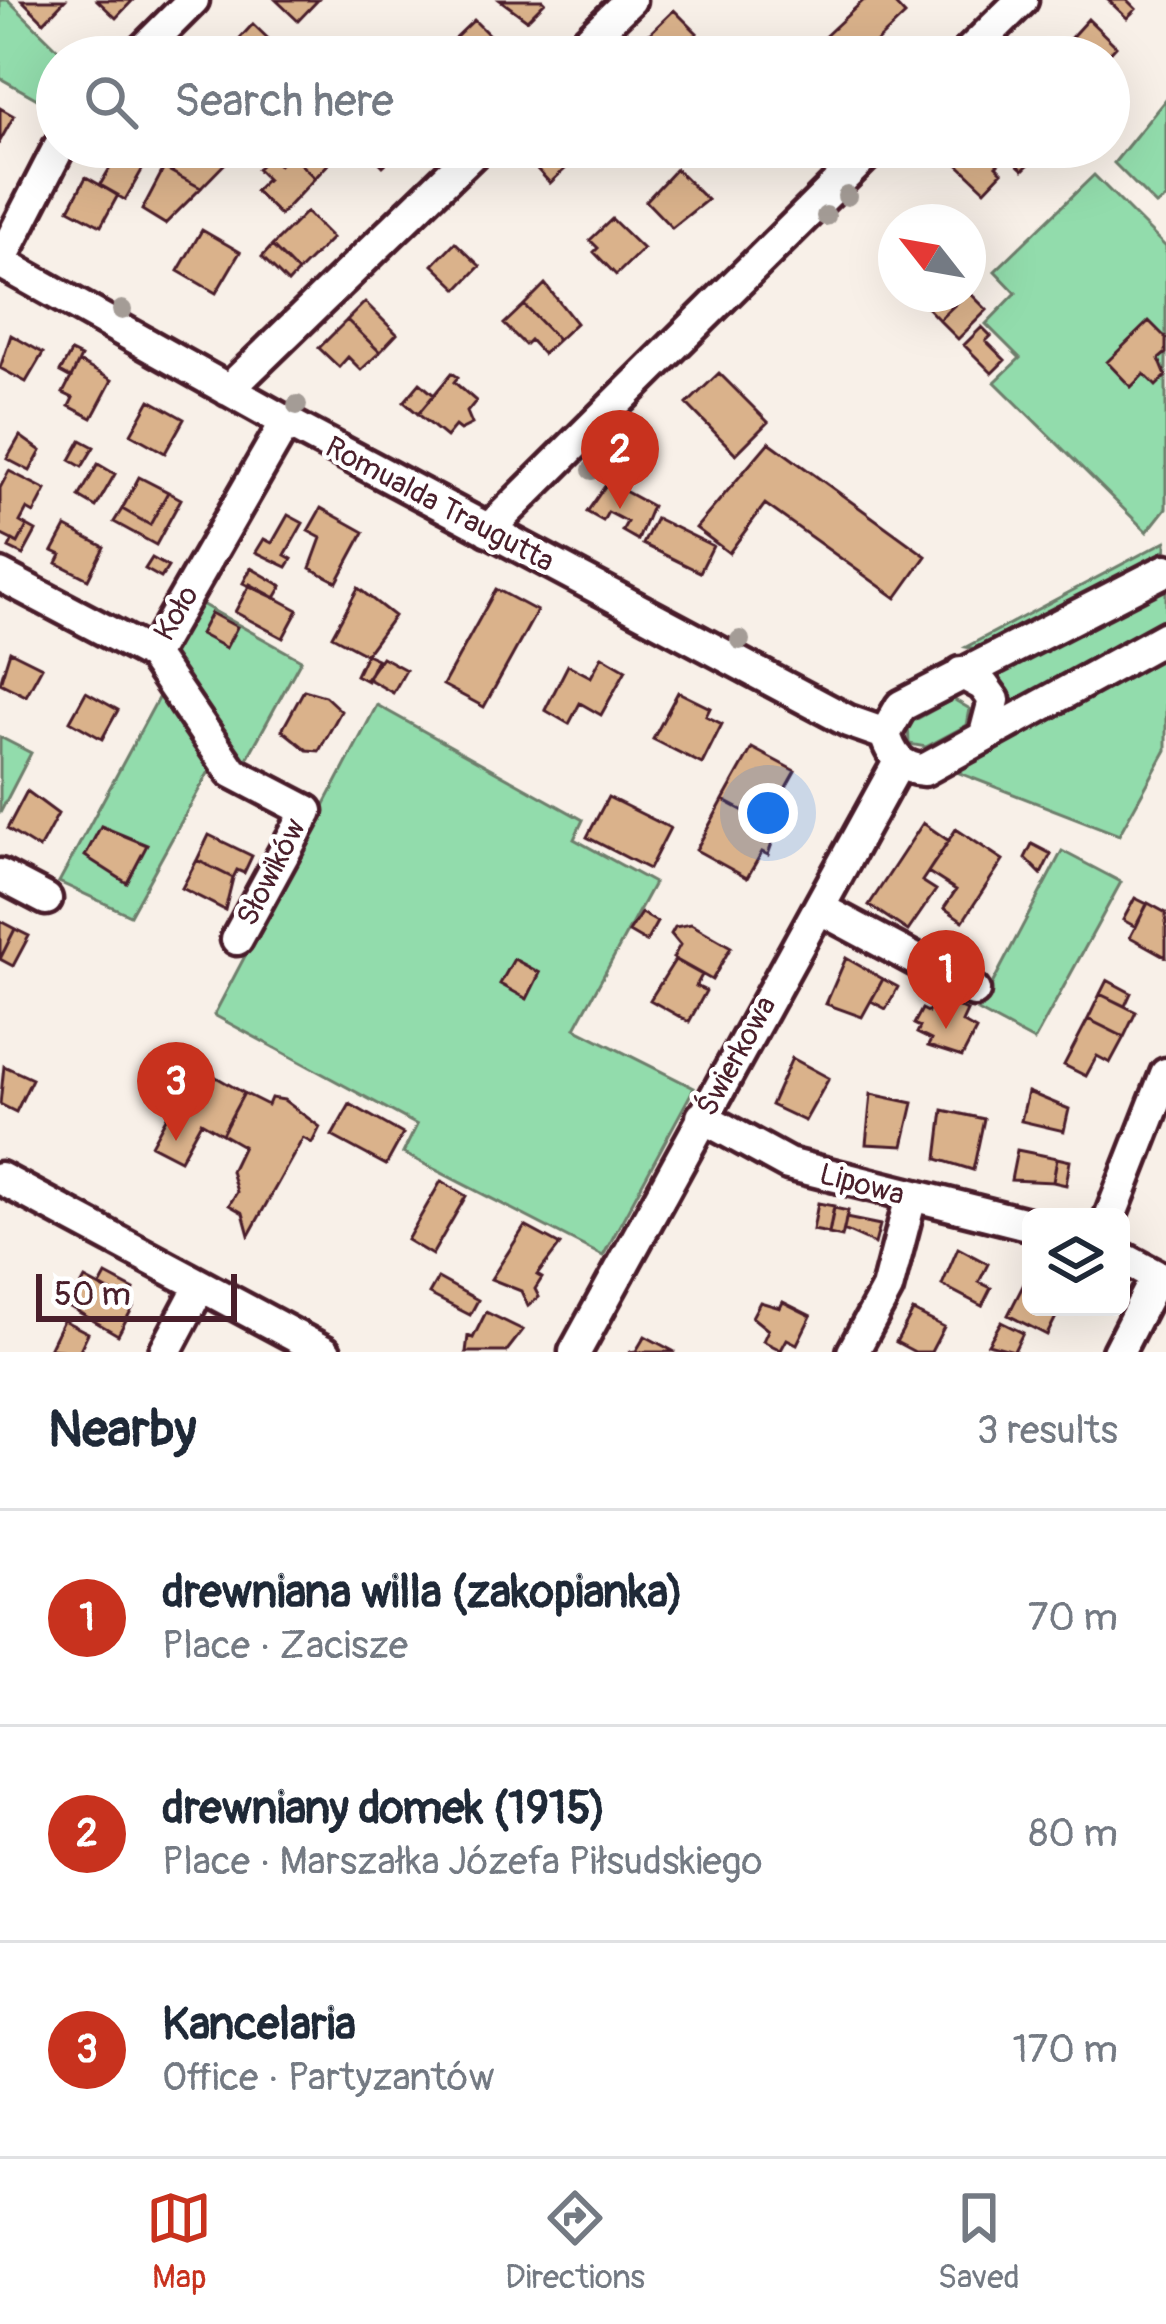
<!DOCTYPE html>
<meta charset="utf-8">
<style>
:root{--surface:#fff;--page:#f2f2f3;--text:#1f2937;--muted:#747a83;--line:#e0e1e3;--accent:#c8321e}
body{margin:0;font-family:Pangolin,sans-serif;background:var(--page);color:var(--text)}
.controls{position:absolute;right:36px;bottom:36px;display:grid;overflow:hidden;border-radius:18px;box-shadow:0 12px 48px #0002}
.controls button{width:108px;height:108px;display:grid;place-items:center;padding:0;border:0;border-bottom:3px solid var(--line);background:var(--surface);color:var(--text);font:60px sans-serif}
.compass{position:absolute;left:878px;top:204px;width:108px;height:108px;border-radius:50%;background:var(--surface);box-shadow:0 12px 48px #0002;rotate:301deg}
.scale{position:absolute;left:36px;bottom:30px;width:201px;box-sizing:border-box;padding-left:12px;border:6px solid #4a1f2b;border-top:0;font-size:33px;line-height:42px;white-space:nowrap;color:#4a1f2b;-webkit-text-stroke:9px #fff;paint-order:stroke}
.you{position:absolute;left:768px;top:813px;width:42px;height:42px;margin:-30px;border:9px solid #fff;border-radius:50%;background:#1a73e8;box-shadow:0 0 0 18px #1a73e833}
.badge{display:grid;place-items:center;width:78px;height:78px;border-radius:50%;background:var(--accent);color:#fff;font-size:39px;font-weight:700}
.pin{position:absolute;translate:-50% -99px;filter:drop-shadow(0 3px 6px #0008)}
.pin::after{content:'';position:absolute;top:63px;width:42px;height:36px;background:inherit;clip-path:polygon(0 0,100% 0,50% 100%)}
.list{margin:0;padding:0;list-style:none}
h2{display:flex;justify-content:space-between;align-items:center;height:156px;margin:0;padding:0 48px;font-size:51px}
h2 small{font-size:39px;font-weight:400;color:var(--muted)}
.list li{display:grid;grid-template-columns:78px 1fr auto;gap:36px;align-items:center;box-sizing:border-box;height:216px;padding:0 48px;border-top:3px solid var(--line)}
.list b{display:block;font-size:45px;white-space:nowrap}
.list p{margin:0;font-size:39px;white-space:nowrap;color:var(--muted)}
.list em{font-size:39px;font-style:normal;color:var(--muted)}
.icon{flex:none;width:66px;height:66px;fill:none;stroke:currentColor;stroke-width:2;stroke-linecap:round;stroke-linejoin:round}
.map{position:relative;flex:none;width:1166px;height:1352px;overflow:hidden}
.search{position:absolute;background:var(--surface);box-shadow:0 12px 48px #0002;left:36px;right:36px;top:36px;height:132px;display:flex;align-items:center;gap:30px;box-sizing:border-box;padding:0 42px;border-radius:66px;color:var(--muted);font-size:45px}
.sheet{height:804px;background:var(--surface)}
nav{display:flex;justify-content:space-around;align-items:center;box-sizing:border-box;height:168px;border-top:3px solid var(--line);background:var(--surface);font-size:33px;color:var(--muted)}
nav a{display:grid;justify-items:center;gap:6px}
nav .on{color:var(--accent)}
.map>svg:first-child{display:block}
</style>
<div class="map">
<svg width="1166" height="1352" viewBox="0 0 1166 1352">
<rect width="100%" height="100%" fill="#f8f0e8"/>
<filter id="ink" filterUnits="userSpaceOnUse"><feTurbulence type="fractalNoise" baseFrequency=".00833" numOctaves="2"/><feDisplacementMap in="SourceGraphic" scale="24" xChannelSelector="R" yChannelSelector="G"/><feConvolveMatrix kernelMatrix="1 2 1 2 8 2 1 2 1" color-interpolation-filters="sRGB"/></filter>
<g filter="url(#ink)">
<path fill="#92dcac" stroke="#6e7e6c" stroke-width="3" d="M 0,0 L 8,0 L 66,57 L 57,57 L 55,109 L 0,78 Z
M 1166,99 L 1166,199 L 1156,205 L 1114,163 Z
M 1094,175 L 1166,247 L 1166,508 L 1147,532 L 995,382 L 1020,358 L 986,324 L 1016,293 L 995,271 Z
M 1166,541 L 1166,549 L 1139,571 L 981,650 L 966,647 Z
M 1166,583 L 1166,626 L 1008,708 L 991,676 Z
M 198,602 L 301,660 L 243,766 L 169,653 Z
M 1166,648 L 1166,750 L 1119,835 L 944,767 Z
M 163,689 L 212,766 L 130,915 L 59,882 Z
M 953,699 L 970,709 L 967,725 L 926,747 L 909,744 L 908,724 Z
M 377,705 L 583,820 L 574,839 L 654,883 L 575,1028 L 694,1088 L 603,1256 L 403,1153 L 417,1125 L 214,1015 Z
M 0,737 L 31,753 L 0,813 Z
M 1062,851 L 1121,882 L 1034,1041 L 978,1011 Z"/>
<path fill="#dab28b" stroke="#4a1f2b" stroke-width="3" d="M 22,0 L 65,0 L 44,22 Z
M 97,0 L 133,0 L 116,18 Z
M 276,0 L 318,0 L 298,21 Z
M 500,0 L 543,0 L 545,2 L 527,20 Z
M 864,0 L 891,0 L 905,15 L 861,57 L 833,57 L 819,42 Z
M 1108,0 L 1127,0 L 1136,9 L 1127,18 Z
M 674,10 L 697,33 L 673,57 L 660,57 L 643,40 Z
M 1088,19 L 1116,46 L 1106,57 L 1083,57 L 1067,42 Z
M 474,20 L 509,55 L 507,57 L 464,57 L 450,43 Z
M 253,24 L 280,50 L 274,57 L 239,57 L 230,49 Z
M 0,108 L 14,116 L 0,141 Z
M 136,147 L 171,150 L 187,147 L 173,170 Z
M 187,147 L 241,147 L 201,188 L 164,168 L 173,170 Z
M 297,147 L 319,147 L 332,160 L 315,178 L 290,154 Z
M 365,147 L 403,147 L 383,166 Z
M 537,147 L 578,147 L 583,152 L 550,183 L 525,156 Z
M 952,147 L 1038,147 L 1042,151 L 1023,170 L 1007,155 L 996,166 L 1002,172 L 985,190 L 946,153 Z
M 121,149 L 146,163 L 125,200 L 100,185 Z
M 290,154 L 315,178 L 280,215 L 255,191 L 267,179 L 257,169 L 270,156 L 279,165 Z
M 164,168 L 201,188 L 165,224 L 142,210 Z
M 676,169 L 707,200 L 672,228 L 646,201 Z
M 86,177 L 118,195 L 101,226 L 69,209 Z
M 306,212 L 332,238 L 298,272 L 272,246 Z
M 612,219 L 643,249 L 616,275 L 594,252 L 598,248 L 590,240 Z
M 202,230 L 240,252 L 216,293 L 178,271 Z
M 455,242 L 480,266 L 458,289 L 433,265 Z
M 272,246 L 298,272 L 288,283 L 262,257 Z
M 545,284 L 576,323 L 558,340 L 524,305 Z
M 968,291 L 987,310 L 958,339 L 939,320 Z
M 914,294 L 966,294 L 939,320 Z
M 365,302 L 397,334 L 380,352 L 347,320 Z
M 524,305 L 558,340 L 543,354 L 530,340 L 525,345 L 504,324 Z
M 347,320 L 380,352 L 361,370 L 348,357 L 339,367 L 319,348 Z
M 1149,321 L 1166,338 L 1166,353 L 1159,359 L 1166,376 L 1156,386 L 1144,374 L 1131,387 L 1107,362 Z
M 982,327 L 991,336 L 986,341 L 1005,360 L 992,373 L 964,345 Z
M 11,335 L 43,353 L 26,382 L 0,368 Z
M 71,352 L 81,357 L 71,378 L 60,372 Z
M 79,362 L 112,380 L 92,418 L 69,406 L 73,398 L 63,393 Z
M 452,373 L 458,377 L 454,382 L 476,401 L 467,412 L 472,424 L 460,430 L 455,426 L 446,437 L 418,414 Z
M 719,373 L 768,422 L 736,454 L 687,404 Z
M 420,383 L 434,395 L 418,414 L 404,402 Z
M 150,400 L 184,419 L 165,453 L 131,434 Z
M 20,436 L 41,451 L 30,471 L 7,459 Z
M 81,440 L 94,447 L 82,467 L 70,460 Z
M 769,442 L 926,556 L 896,598 L 765,504 L 729,553 L 696,528 Z
M 98,464 L 115,474 L 96,507 L 79,497 Z
M 9,471 L 46,490 L 34,513 L 27,509 L 20,522 L 27,526 L 18,543 L 0,534 L 0,488 Z
M 139,477 L 168,492 L 150,525 L 122,509 Z
M 608,482 L 652,506 L 638,540 L 622,531 L 627,522 L 608,512 L 603,521 L 587,512 Z
M 168,492 L 181,499 L 156,545 L 114,522 L 122,509 L 150,525 Z
M 321,508 L 364,532 L 337,582 L 310,568 L 321,538 L 308,531 Z
M 288,515 L 303,523 L 285,555 L 292,559 L 287,567 L 256,552 L 264,539 L 272,543 Z
M 656,518 L 713,546 L 700,572 L 643,544 Z
M 27,526 L 36,531 L 23,555 L 9,548 L 13,540 L 18,543 Z
M 66,527 L 104,547 L 88,579 L 57,563 L 61,555 L 53,551 Z
M 152,558 L 168,567 L 161,578 L 145,569 Z
M 251,568 L 282,586 L 275,598 L 243,583 Z
M 250,584 L 298,610 L 283,638 L 235,612 Z
M 358,588 L 394,616 L 366,654 L 332,636 Z
M 496,589 L 537,611 L 484,707 L 443,685 Z
M 211,613 L 237,627 L 226,648 L 200,634 Z
M 10,651 L 42,667 L 26,696 L 0,683 Z
M 366,654 L 377,659 L 367,681 L 356,675 Z
M 602,656 L 626,670 L 601,715 L 580,703 L 569,724 L 545,710 L 568,665 L 591,677 Z
M 382,657 L 406,670 L 393,693 L 367,678 Z
M 304,690 L 325,696 L 341,711 L 319,751 L 307,750 L 282,730 Z
M 86,692 L 118,710 L 102,739 L 70,721 Z
M 678,692 L 710,708 L 706,716 L 722,724 L 702,764 L 653,739 Z
M 752,748 L 795,771 L 766,823 L 723,800 Z
M 27,791 L 58,814 L 39,849 L 7,829 Z
M 608,797 L 670,828 L 649,869 L 587,837 Z
M 723,800 L 777,829 L 768,855 L 762,852 L 747,878 L 696,850 Z
M 923,823 L 949,841 L 922,881 L 936,890 L 908,931 L 869,905 Z
M 101,826 L 147,845 L 127,883 L 85,856 Z
M 956,829 L 1003,860 L 963,921 L 944,908 L 956,890 L 928,872 Z
M 209,835 L 252,856 L 244,873 L 237,870 L 233,878 L 197,860 Z
M 1032,844 L 1051,854 L 1041,874 L 1025,858 Z
M 197,860 L 233,878 L 225,910 L 182,888 Z
M 1135,898 L 1147,904 L 1136,927 L 1123,920 Z
M 1148,903 L 1166,913 L 1166,957 L 1130,937 Z
M 641,913 L 657,922 L 646,942 L 629,932 Z
M 0,921 L 15,929 L 0,959 Z
M 691,924 L 731,947 L 712,980 L 673,958 L 680,945 L 671,934 L 675,927 Z
M 15,929 L 29,936 L 13,966 L 0,959 Z
M 846,958 L 883,979 L 862,1017 L 826,1004 Z
M 514,959 L 540,973 L 527,999 L 500,984 Z
M 675,960 L 702,975 L 696,986 L 706,991 L 689,1022 L 650,1000 Z
M 883,979 L 898,987 L 886,1009 L 871,1001 Z
M 1107,980 L 1131,993 L 1125,1006 L 1100,994 Z
M 1100,994 L 1136,1012 L 1124,1037 L 1088,1019 Z
M 950,1003 L 967,1011 L 962,1022 L 976,1030 L 962,1057 L 928,1046 L 931,1040 L 917,1033 L 920,1027 L 914,1024 L 922,1009 L 928,1012 L 931,1006 L 944,1013 Z
M 1088,1019 L 1124,1037 L 1110,1063 L 1097,1056 L 1086,1076 L 1064,1065 Z
M 792,1058 L 829,1078 L 805,1121 L 771,1105 Z
M 195,1065 L 244,1093 L 222,1134 L 201,1122 L 180,1160 L 151,1145 Z
M 4,1066 L 32,1079 L 16,1112 L 0,1104 Z
M 1028,1092 L 1069,1109 L 1064,1131 L 1021,1121 Z
M 244,1093 L 268,1105 L 271,1098 L 284,1100 L 320,1127 L 312,1143 L 303,1138 L 249,1235 L 243,1213 L 229,1205 L 237,1192 L 231,1171 L 243,1146 L 222,1134 Z
M 871,1094 L 913,1103 L 903,1146 L 866,1144 Z
M 350,1104 L 403,1134 L 386,1165 L 332,1136 Z
M 943,1110 L 984,1119 L 973,1170 L 937,1159 Z
M 1017,1150 L 1057,1158 L 1053,1182 L 1011,1180 Z
M 1057,1158 L 1070,1161 L 1066,1185 L 1053,1182 Z
M 441,1181 L 466,1196 L 432,1255 L 407,1240 Z
M 818,1203 L 834,1206 L 829,1233 L 813,1230 Z
M 834,1208 L 848,1211 L 842,1237 L 829,1234 Z
M 846,1218 L 880,1225 L 875,1244 L 844,1230 Z
M 525,1226 L 560,1245 L 537,1275 L 542,1278 L 535,1289 L 539,1297 L 528,1306 L 521,1291 L 491,1279 Z
M 958,1248 L 988,1264 L 979,1282 L 991,1288 L 982,1306 L 942,1285 Z
M 1031,1270 L 1031,1307 L 1061,1307 L 1047,1335 L 1008,1315 Z
M 106,1275 L 134,1290 L 129,1302 L 100,1286 Z
M 438,1278 L 478,1300 L 470,1315 L 429,1294 Z
M 85,1279 L 134,1305 L 118,1335 L 70,1307 Z
M 760,1302 L 780,1308 L 783,1302 L 811,1316 L 797,1344 L 787,1339 L 781,1350 L 763,1341 L 768,1330 L 752,1317 Z
M 913,1311 L 944,1327 L 931,1352 L 915,1352 L 896,1342 Z
M 486,1312 L 523,1330 L 506,1352 L 466,1352 L 468,1336 L 473,1338 Z
M 63,1320 L 88,1333 L 79,1352 L 49,1349 Z
M 1001,1322 L 1023,1333 L 1014,1351 L 988,1344 Z
M 645,1336 L 675,1352 L 629,1352 L 636,1351 Z"/>
<g fill="none" stroke-linecap="round" stroke-linejoin="round">
<defs>
<path id="street" d="M 136,57 L 193,0
M 571,57 L 630,0
M 964,57 L 1022,0
M 0,262 L 286,422 L 848,721 L 885,734
M 0,262 L 59,147
M 228,390 L 479,147
M 488,530 L 874,147
M 1166,570 L 901,706 L 885,734 C 891,755 901,769 924,770 L 1166,637
M 0,575 L 152,655 L 286,422
M 152,655 L 232,772 L 307,811 L 237,939
M 961,673 L 983,685 L 994,700 L 985,734
M 0,875 L 46,899
M 819,908 L 974,991
M 702,1117 L 788,1164 L 1031,1225
M 0,1178 L 325,1352
M 1110,1217 L 1166,1074
M 1121,1257 L 1166,1281
M 165,1352 L 200,1286
M 575,1352 L 899,762
M 853,1352 L 887,1289 L 911,1197
M 1118,1352 L 1157,1276"/>
</defs>
<use href="#street" stroke="#4a1f2b" stroke-width="39"/>
<use href="#street" stroke="#fff" stroke-width="30"/>
</g>
<g fill="#a49c96">
<circle cx="847" cy="196" r="10"/>
<circle cx="826" cy="216" r="10"/>
<circle cx="122" cy="310" r="10"/>
<circle cx="297" cy="405" r="10"/>
<circle cx="592" cy="470" r="10"/>
<circle cx="740" cy="640" r="10"/>
</g>
</g>
<g text-anchor="middle" stroke-width="9" stroke-linejoin="round" paint-order="stroke">
<g font-size="30" fill="#4a1f2b" stroke="#fff">
<text transform="translate(440 504) rotate(28)" y="10">Romualda Traugutta</text>
<text transform="translate(176 613) rotate(-60)" y="10">Koło</text>
<text transform="translate(271 872) rotate(-63)" y="10">Słowików</text>
<text transform="translate(736 1056) rotate(-61)" y="10">Świerkowa</text>
<text transform="translate(862 1184) rotate(15)" y="10">Lipowa</text>
</g>
</g>
</svg>
<div class="controls">
<button><svg class="icon" aria-label="layers" viewBox="0 0 24 24"><path d="M12 4l9 5-9 5-9-5zM3 14l9 5 9-5"/></svg></button>
</div>
<svg class="compass" viewBox="-18 -18 36 36"><path d="M0-13l5 13h-10z" fill="#e53935"/><path d="M0 13l5-13h-10z" fill="#747a83"/></svg>
<div class="scale">50 m</div>
<div class="you"></div>
<div class="pin badge" style="left:946px;top:1029px">1</div>
<div class="pin badge" style="left:620px;top:509px">2</div>
<div class="pin badge" style="left:176px;top:1141px">3</div>
<div class="search"><svg class="icon" aria-label="search" viewBox="0 0 24 24"><circle cx="10" cy="10" r="6"/><path d="M15 15l6 6"/></svg>Search here</div>
</div>
<section class="sheet">
<h2>Nearby<small>3 results</small></h2>
<ul class="list">
<li><span class="badge">1</span><div><b>drewniana willa (zakopianka)</b><p>Place · Zacisze</p></div><em>70 m</em></li>
<li><span class="badge">2</span><div><b>drewniany domek (1915)</b><p>Place · Marszałka Józefa Piłsudskiego</p></div><em>80 m</em></li>
<li><span class="badge">3</span><div><b>Kancelaria</b><p>Office · Partyzantów</p></div><em>170 m</em></li>
</ul>
</section>
<nav>
<a class="on"><svg class="icon" aria-label="map" viewBox="0 0 24 24"><path d="M3 6l6-2 6 2 6-2v14l-6 2-6-2-6 2zM9 4v14M15 6v14"/></svg>Map</a>
<a><svg class="icon" aria-label="directions" viewBox="0 0 24 24"><path d="M12 3l9 9-9 9-9-9zM9 14v-3h6M13 9l2 2-2 2"/></svg>Directions</a>
<a><svg class="icon" aria-label="saved" viewBox="0 0 24 24"><path d="M7 4h10v16l-5-4-5 4z"/></svg>Saved</a>
</nav>
